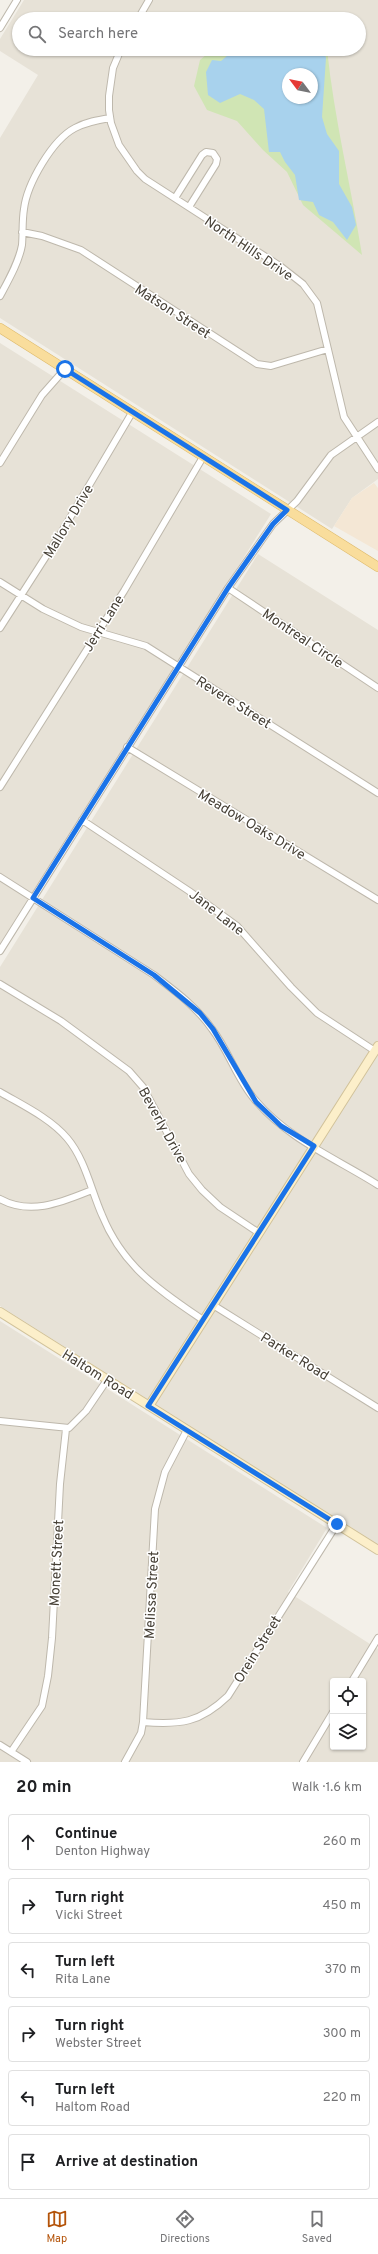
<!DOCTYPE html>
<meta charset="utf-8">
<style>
:root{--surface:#fff;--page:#f6f6f6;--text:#202124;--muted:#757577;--line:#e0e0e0;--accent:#b45309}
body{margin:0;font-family:Overpass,sans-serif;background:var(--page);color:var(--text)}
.controls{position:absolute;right:12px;bottom:12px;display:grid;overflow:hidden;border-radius:4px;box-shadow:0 1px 3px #0004}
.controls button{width:36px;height:36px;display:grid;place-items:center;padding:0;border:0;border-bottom:1px solid var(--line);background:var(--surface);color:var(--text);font:20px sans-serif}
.compass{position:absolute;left:282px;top:68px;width:36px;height:36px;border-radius:50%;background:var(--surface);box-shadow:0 1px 3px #0004;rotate:302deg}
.stop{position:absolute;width:12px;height:12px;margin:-9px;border:3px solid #1a73e8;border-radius:50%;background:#fff}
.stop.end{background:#1a73e8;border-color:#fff;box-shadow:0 1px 4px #0008}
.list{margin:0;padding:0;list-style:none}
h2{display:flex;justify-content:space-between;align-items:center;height:52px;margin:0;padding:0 16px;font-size:17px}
h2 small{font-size:13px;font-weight:400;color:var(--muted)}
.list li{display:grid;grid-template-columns:26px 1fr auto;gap:12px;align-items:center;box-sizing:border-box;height:56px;margin:0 8px 8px;padding:0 8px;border:1px solid var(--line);border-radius:4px}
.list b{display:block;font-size:15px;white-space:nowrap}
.list p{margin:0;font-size:13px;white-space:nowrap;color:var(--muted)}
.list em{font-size:13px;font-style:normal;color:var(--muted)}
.icon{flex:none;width:22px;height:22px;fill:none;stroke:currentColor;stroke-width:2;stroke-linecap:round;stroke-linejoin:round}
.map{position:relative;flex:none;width:378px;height:1762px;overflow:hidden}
.search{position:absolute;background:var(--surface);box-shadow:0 1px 3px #0004;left:12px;right:12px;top:12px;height:44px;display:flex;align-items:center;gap:10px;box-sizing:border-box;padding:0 14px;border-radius:22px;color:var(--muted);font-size:15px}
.sheet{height:436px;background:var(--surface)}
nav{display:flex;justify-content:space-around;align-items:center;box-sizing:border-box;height:56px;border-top:1px solid var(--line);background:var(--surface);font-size:11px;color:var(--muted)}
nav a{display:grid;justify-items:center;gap:2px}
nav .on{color:var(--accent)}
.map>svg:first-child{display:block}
</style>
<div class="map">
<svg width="378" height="1762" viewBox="0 0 378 1762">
<rect width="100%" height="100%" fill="#f3f0e9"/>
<path fill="#e7e2d7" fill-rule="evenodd" d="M 24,0 L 378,0 L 378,479 L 352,498 L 332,529 L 0,318 L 0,138 L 38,75 L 0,51 L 0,39 ZM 19,19 L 359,19 L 359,49 L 19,49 ZM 288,74 L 312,74 L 312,98 L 288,98 Z
M 0,343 L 271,514 L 0,946 Z
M 258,554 L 378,630 L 378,1544 L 0,1306 L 0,967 Z
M 0,1321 L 327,1528 L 288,1592 L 378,1649 L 378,1762 L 0,1762 ZM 333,1681 L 363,1681 L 363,1747 L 333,1747 Z"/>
<path fill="#f4e7d5" d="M 374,483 L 378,488 L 378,551 L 334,526 L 352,498 Z"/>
<path fill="#d0e5b4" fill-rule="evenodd" d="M 301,13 L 308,19 L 247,19 L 252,15 Z
M 213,49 L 327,49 C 334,118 351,186 362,255 L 303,205 L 287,172 L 263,150 L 237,121 L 207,110 L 194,86 L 200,60 ZM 288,74 L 312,74 L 312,98 L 288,98 Z"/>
<path fill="#a8d2ed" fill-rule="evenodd" d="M 235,49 L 323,49 L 326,58 L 322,117 L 327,134 L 339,151 L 339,184 L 352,207 L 356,225 L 347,240 L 333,222 L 319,215 L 313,202 L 299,200 L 295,175 L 285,162 L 280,152 L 269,152 L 264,109 L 254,100 L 240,94 L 220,103 L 208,95 L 206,72 L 212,60 L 221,61 ZM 288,74 L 312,74 L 312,98 L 288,98 Z"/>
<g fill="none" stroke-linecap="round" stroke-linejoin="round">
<defs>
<path id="street" d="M 138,19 L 149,0
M 0,28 L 17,0
M 121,49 L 113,68 L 109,96 L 109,110 L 111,123 L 119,145 L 137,171 L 145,179 L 280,266 L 303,284 L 317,303 L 344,417 L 378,469
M 175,198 L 202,155 L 206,152 L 213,153 L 217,159 L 216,164 L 189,207
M 22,232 L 42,236 L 81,250 L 257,364 L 271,366 L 328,349
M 0,296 C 8,281 19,262 22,245 C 23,233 22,221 24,209 C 27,184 52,140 75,128 C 86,122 98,120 110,118
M 0,463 L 42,395 L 65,369
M 0,582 L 43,609 L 81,627 L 146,646 L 378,793
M 228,588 L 378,688
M 0,628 L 61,533 L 133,411
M 127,747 L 378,900
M 0,787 L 124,591 L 203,457
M 82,820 L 189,891 L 237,926 L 291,987 L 317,1013 L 375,1051
M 0,877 L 154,975 C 175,991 197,1007 212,1029 C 229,1051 237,1080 256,1101 C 288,1139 337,1159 378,1185
M 0,951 L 228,588 L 273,524 L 297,501 L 331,455 L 378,422
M 0,984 L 61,1021 L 129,1071 L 143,1087 L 189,1174 L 202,1190 L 220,1207 L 259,1233
M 0,1092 C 22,1105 50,1118 67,1138 C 85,1159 91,1190 102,1215 C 123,1267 159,1290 203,1320
M 0,1199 C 31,1216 62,1202 92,1190
M 213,1305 L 378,1408
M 0,1421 L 69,1428 L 86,1411 L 107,1380
M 352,1681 L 378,1638
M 143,1722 C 180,1725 200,1723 228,1696 L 337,1524
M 0,1745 L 27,1762
M 11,1752 L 42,1706 L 48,1676 L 52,1638 L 60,1484 L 66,1429
M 125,1762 L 141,1733 L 143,1722 L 155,1509 L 165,1472 L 187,1430
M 303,1762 L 333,1712"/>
<path id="secondary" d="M 0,1312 L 378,1550
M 149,1406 L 378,1046"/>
<path id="primary" d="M 0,328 L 378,567"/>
</defs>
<use href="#street" stroke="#beb8ac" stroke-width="8"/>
<use href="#secondary" stroke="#d1c29a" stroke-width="10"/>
<use href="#primary" stroke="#deba6c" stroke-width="10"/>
<use href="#street" stroke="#fff" stroke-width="6"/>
<use href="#secondary" stroke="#fcefca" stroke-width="8"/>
<use href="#primary" stroke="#f9dd9c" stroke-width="9"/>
</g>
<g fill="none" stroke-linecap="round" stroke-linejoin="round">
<path stroke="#1a73e8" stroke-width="5" d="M 65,369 L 287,510 L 273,524 L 228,588 L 33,898 L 154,975 L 200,1013 L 213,1029 L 256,1102 L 281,1126 L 314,1146 L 148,1406 L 337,1524"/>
</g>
<g text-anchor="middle" stroke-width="3" stroke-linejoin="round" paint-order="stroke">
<g font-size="14" fill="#474137" stroke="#fff">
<text transform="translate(249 248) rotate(34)" y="5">North Hills Drive</text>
<text transform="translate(173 311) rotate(33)" y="5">Matson Street</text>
<text transform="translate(68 521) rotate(-59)" y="5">Mallory Drive</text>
<text transform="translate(103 623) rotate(-58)" y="5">Jerri Lane</text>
<text transform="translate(303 638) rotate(34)" y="5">Montreal Circle</text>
<text transform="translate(234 702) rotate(32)" y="5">Revere Street</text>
<text transform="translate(252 824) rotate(31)" y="5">Meadow Oaks Drive</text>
<text transform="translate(217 912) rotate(38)" y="5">Jane Lane</text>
<text transform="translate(163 1125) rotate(61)" y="5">Beverly Drive</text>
<text transform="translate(295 1356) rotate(32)" y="5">Parker Road</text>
<text transform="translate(98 1374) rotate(32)" y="5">Haltom Road</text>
<text transform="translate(56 1563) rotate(-87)" y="5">Monett Street</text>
<text transform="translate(151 1595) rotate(-87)" y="5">Melissa Street</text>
<text transform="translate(257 1649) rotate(-58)" y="5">Orein Street</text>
</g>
</g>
</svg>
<div class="controls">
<button><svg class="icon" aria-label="locate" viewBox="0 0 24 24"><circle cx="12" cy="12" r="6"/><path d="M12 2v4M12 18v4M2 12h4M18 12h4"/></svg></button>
<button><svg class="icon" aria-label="layers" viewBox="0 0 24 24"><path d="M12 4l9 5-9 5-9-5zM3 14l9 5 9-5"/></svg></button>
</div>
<svg class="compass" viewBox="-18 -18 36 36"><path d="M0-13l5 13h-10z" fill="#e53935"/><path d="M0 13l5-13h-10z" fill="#757577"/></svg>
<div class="stop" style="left:65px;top:369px"></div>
<div class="stop end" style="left:337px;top:1524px"></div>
<div class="search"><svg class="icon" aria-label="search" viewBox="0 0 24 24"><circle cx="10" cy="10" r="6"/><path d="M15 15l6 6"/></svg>Search here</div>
</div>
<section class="sheet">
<h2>20 min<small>Walk · 1.6 km</small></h2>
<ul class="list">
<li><svg class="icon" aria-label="ahead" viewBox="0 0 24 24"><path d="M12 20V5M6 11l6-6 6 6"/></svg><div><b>Continue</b><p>Denton Highway</p></div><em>260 m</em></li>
<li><svg class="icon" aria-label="right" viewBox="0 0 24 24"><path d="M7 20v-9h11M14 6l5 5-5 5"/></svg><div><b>Turn right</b><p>Vicki Street</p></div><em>450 m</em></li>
<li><svg class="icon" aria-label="left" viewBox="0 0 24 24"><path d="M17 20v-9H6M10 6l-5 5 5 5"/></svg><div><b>Turn left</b><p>Rita Lane</p></div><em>370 m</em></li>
<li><svg class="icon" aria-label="right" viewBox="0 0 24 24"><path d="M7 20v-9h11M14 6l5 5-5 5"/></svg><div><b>Turn right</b><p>Webster Street</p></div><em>300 m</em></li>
<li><svg class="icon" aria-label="left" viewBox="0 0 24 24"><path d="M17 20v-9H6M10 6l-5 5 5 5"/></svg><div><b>Turn left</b><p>Haltom Road</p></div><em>220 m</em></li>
<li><svg class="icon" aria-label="arrive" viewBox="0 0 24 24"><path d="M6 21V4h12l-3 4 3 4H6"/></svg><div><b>Arrive at destination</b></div></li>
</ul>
</section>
<nav>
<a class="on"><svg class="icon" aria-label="map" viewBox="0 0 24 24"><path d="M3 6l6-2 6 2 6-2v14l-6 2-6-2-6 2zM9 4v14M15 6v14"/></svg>Map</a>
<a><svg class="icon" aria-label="directions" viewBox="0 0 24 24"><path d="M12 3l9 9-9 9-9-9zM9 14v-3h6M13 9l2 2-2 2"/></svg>Directions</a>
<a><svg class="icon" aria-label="saved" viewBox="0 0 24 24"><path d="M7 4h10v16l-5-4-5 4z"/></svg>Saved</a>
</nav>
